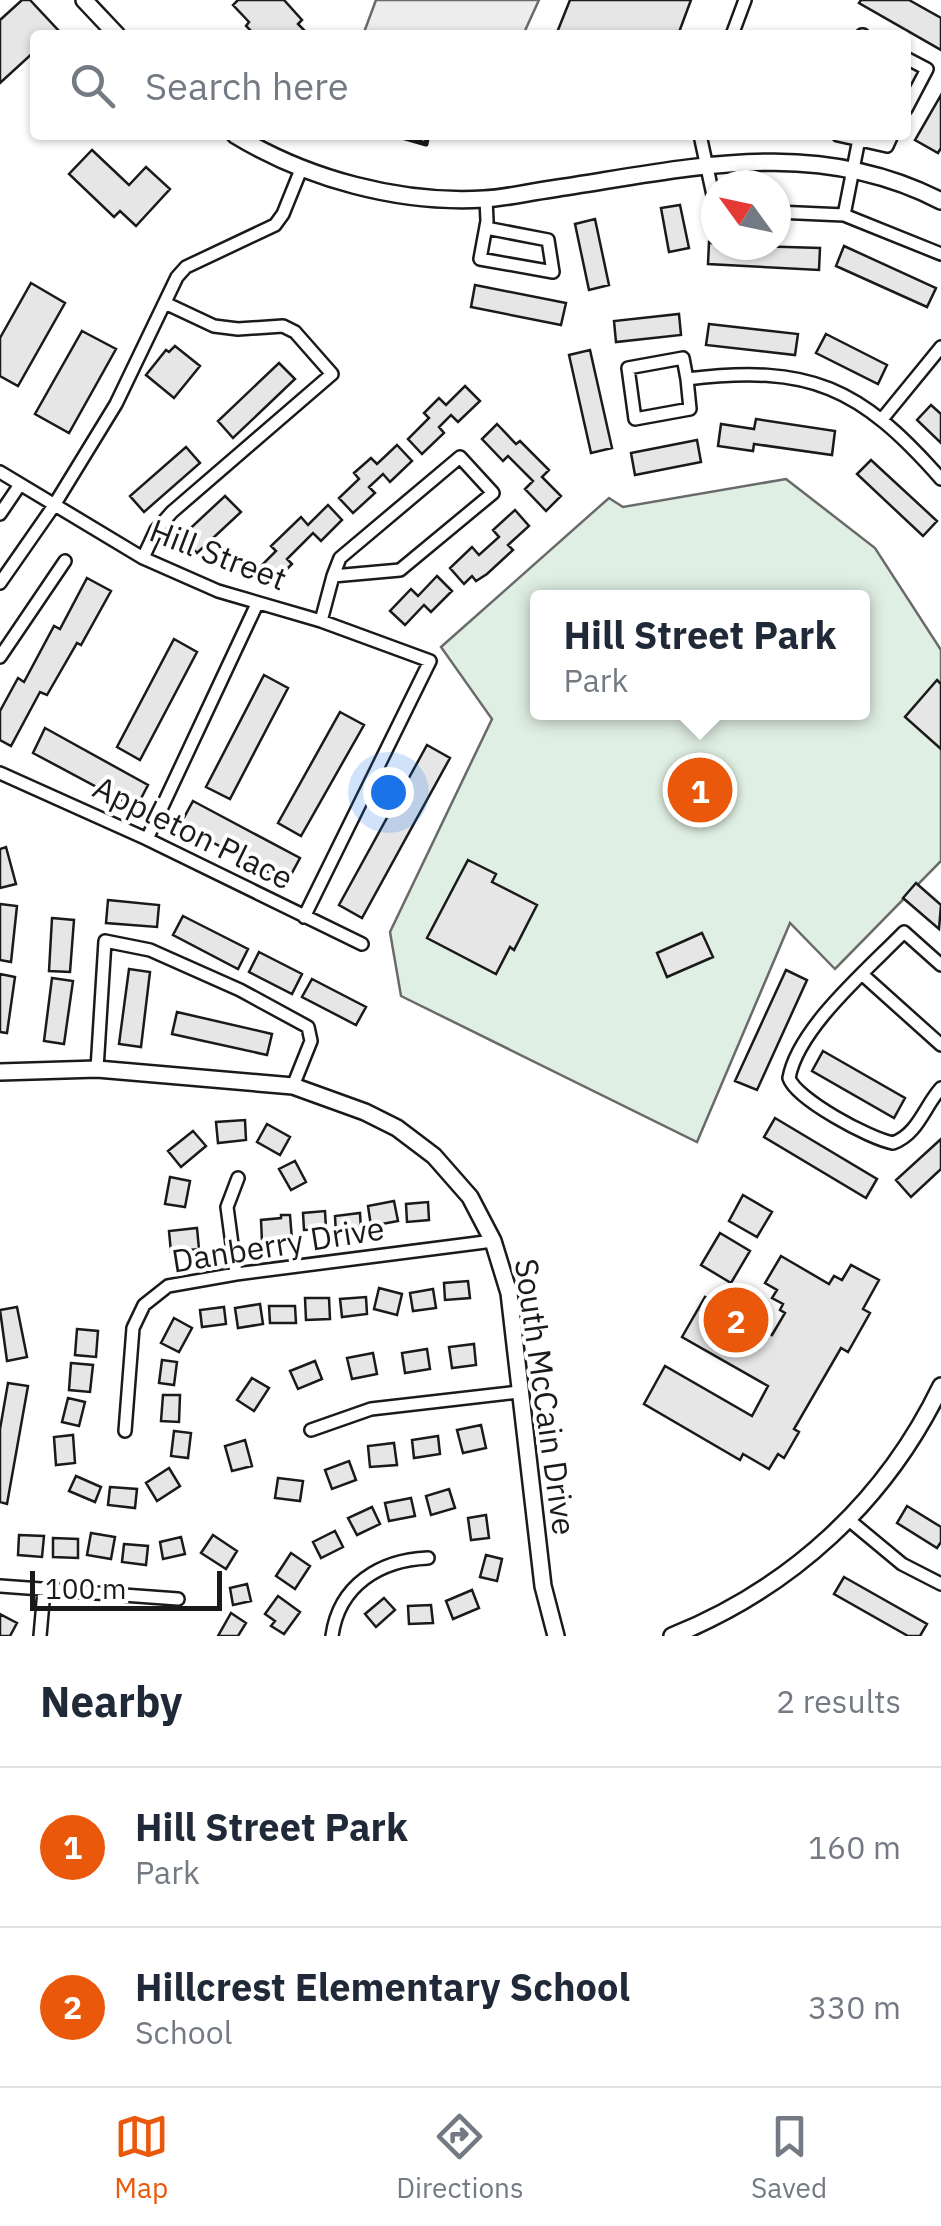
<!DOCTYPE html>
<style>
:root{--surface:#fff;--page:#f6f6f7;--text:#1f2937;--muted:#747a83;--line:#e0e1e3;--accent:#ea580c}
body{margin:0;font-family:"IBM Plex Sans",sans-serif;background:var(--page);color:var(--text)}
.compass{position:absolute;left:701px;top:170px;width:90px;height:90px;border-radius:50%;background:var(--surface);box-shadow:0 2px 8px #0004;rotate:303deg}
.scale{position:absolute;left:30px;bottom:25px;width:192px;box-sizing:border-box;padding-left:10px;border:5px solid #1a1a1a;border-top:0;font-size:28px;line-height:35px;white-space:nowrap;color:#1a1a1a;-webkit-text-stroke:8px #fff;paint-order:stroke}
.you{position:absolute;left:388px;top:792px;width:35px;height:35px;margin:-25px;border:8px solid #fff;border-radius:50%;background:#1a73e8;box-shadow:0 0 0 15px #1a73e833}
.badge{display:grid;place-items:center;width:65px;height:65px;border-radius:50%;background:var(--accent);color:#fff;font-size:32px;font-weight:700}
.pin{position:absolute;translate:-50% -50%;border:5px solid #fff;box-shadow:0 2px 10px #0006}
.popup{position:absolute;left:530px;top:590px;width:340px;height:130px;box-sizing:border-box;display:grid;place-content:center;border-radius:10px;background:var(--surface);filter:drop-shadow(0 2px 8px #0005);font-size:32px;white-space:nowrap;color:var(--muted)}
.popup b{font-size:38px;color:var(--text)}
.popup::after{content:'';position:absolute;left:50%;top:100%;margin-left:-20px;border:20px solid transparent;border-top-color:var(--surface)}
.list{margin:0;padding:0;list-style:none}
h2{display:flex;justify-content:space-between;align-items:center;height:130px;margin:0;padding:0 40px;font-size:42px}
h2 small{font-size:32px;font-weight:400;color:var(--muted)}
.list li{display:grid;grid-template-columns:65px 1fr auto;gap:30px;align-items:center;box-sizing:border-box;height:160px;padding:0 40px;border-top:2px solid var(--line)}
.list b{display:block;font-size:38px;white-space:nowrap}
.list p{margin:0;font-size:32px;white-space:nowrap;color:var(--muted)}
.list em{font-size:32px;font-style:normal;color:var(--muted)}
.icon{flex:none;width:55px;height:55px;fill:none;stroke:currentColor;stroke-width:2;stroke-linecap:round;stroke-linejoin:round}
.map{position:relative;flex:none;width:941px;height:1636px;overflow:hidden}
.search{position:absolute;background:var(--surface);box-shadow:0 2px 8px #0004;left:30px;right:30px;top:30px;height:110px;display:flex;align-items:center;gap:25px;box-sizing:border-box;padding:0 35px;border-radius:10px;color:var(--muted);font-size:38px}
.sheet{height:450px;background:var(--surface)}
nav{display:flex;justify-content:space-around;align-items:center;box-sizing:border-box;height:140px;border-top:2px solid var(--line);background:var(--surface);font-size:28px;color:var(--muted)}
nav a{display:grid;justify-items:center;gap:5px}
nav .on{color:var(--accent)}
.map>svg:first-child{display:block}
</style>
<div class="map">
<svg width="941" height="1636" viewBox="0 0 941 1636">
<rect width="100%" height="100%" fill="#fff"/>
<path fill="#e0efe3" stroke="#6a6a6a" stroke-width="2.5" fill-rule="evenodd" d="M 786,479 L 875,548 L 941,650 L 941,861 L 835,969 L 790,923 L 697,1142 L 401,996 L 390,932 L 492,719 L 441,647 L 609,498 L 623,507 ZM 538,598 L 862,598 L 862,712 L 538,712 Z"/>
<path fill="#ededed" stroke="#6a6a6a" stroke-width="2.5" d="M 376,0 L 539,0 L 523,35 L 363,35 Z"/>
<path fill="#e6e6e6" stroke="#1a1a1a" stroke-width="2.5" d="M 22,0 L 30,0 L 58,30 L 52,35 L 35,35 L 35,51 L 0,83 L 0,20 Z
M 238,0 L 284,0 L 302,20 L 298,24 L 305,31 L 301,35 L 255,35 L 246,26 L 249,22 L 233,5 Z
M 570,0 L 691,0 L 678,35 L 556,35 Z
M 861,0 L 909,0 L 941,18 L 941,50 L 859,3 Z
M 941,95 L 941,148 L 938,153 L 915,140 Z
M 92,150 L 129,185 L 146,167 L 170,189 L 136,226 L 120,211 L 114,217 L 69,174 Z
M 680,205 L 689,248 L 669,252 L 661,208 Z
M 595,219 L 609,285 L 589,290 L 575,224 Z
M 709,242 L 716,245 L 820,248 L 819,270 L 708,264 Z
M 844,246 L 936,288 L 927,307 L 836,266 Z
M 31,283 L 65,303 L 18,386 L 0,376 L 0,338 Z
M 475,285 L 566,303 L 561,325 L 471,307 Z
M 679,314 L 681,335 L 616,342 L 614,321 Z
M 709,324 L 798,334 L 795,355 L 706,345 Z
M 82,331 L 116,349 L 69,433 L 35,414 Z
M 826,334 L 887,365 L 878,384 L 816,353 Z
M 175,346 L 200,366 L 174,398 L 146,375 L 166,350 L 169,352 Z
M 590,350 L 612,448 L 591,453 L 569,355 Z
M 279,363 L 295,379 L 233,438 L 218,421 Z
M 465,386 L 480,401 L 458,422 L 451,415 L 439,427 L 444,433 L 422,454 L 408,439 L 429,418 L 424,413 L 439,398 L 446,405 Z
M 931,405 L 941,414 L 941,443 L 917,420 Z
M 756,419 L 835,431 L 832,455 L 754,444 L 753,451 L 718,446 L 721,424 L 754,429 Z
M 497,424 L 516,444 L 520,441 L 549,470 L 542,477 L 561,496 L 546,511 L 525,489 L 533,481 L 508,456 L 503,461 L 482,439 Z
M 697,440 L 701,462 L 635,475 L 631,453 Z
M 397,445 L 412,461 L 390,482 L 383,474 L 369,487 L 375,493 L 353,513 L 339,498 L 359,479 L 354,473 L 371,458 L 377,464 Z
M 186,447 L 200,463 L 144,512 L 130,496 Z
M 871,460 L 937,521 L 923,536 L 857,474 Z
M 225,496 L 241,512 L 197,553 L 181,537 Z
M 328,505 L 342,520 L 321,541 L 313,533 L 287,559 L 292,564 L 270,586 L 256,571 L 276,551 L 271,546 L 301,517 L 308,525 Z
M 515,510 L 529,526 L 508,545 L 513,550 L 487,574 L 476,581 L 472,576 L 464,584 L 450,568 L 472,547 L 479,555 L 499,537 L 493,530 Z
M 437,576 L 452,591 L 431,612 L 424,605 L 405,625 L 390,611 L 411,589 L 418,596 Z
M 87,578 L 111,591 L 81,645 L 77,643 L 47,695 L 40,692 L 11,746 L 0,740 L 0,711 L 18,678 L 24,682 L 54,626 L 60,629 Z
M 174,639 L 197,652 L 140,760 L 117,747 Z
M 264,675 L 288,688 L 230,799 L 206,787 Z
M 937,680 L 941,684 L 941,749 L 905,717 Z
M 340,712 L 364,725 L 301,836 L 278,823 Z
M 45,728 L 148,785 L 136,808 L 33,753 Z
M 427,745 L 450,758 L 362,918 L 339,905 Z
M 193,801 L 300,858 L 287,882 L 180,825 Z
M 6,847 L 16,884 L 0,888 L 0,849 Z
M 468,860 L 496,874 L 492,882 L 537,905 L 514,950 L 510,947 L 496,974 L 427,938 Z
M 916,883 L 941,905 L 939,929 L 903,898 Z
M 108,900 L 159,905 L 157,927 L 106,923 Z
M 0,904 L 17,906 L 11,962 L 0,960 Z
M 183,916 L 248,949 L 238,969 L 173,935 Z
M 52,918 L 74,920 L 70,972 L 49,971 Z
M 702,933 L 713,957 L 667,977 L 657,953 Z
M 259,952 L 302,974 L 292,994 L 249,972 Z
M 129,969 L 150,972 L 141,1047 L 119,1044 Z
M 786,970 L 807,980 L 757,1090 L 735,1081 Z
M 0,974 L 15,977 L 7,1033 L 0,1032 Z
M 52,978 L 73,981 L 64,1044 L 44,1041 Z
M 312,979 L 366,1007 L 356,1025 L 302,997 Z
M 177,1012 L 272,1034 L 267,1055 L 172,1034 Z
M 823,1051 L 905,1098 L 894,1118 L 812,1071 Z
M 775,1118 L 877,1179 L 866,1198 L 764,1137 Z
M 245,1120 L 246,1140 L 218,1143 L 216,1122 Z
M 267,1124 L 290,1137 L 280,1155 L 257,1142 Z
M 193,1131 L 206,1146 L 181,1167 L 168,1151 Z
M 941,1139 L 941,1169 L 911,1197 L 896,1180 Z
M 295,1161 L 306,1182 L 291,1190 L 279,1169 Z
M 170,1177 L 190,1181 L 185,1207 L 165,1204 Z
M 743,1195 L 772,1212 L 757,1237 L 729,1221 Z
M 394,1201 L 398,1221 L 371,1226 L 368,1206 Z
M 428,1202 L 429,1220 L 407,1222 L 406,1204 Z
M 325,1211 L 326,1229 L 304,1230 L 303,1213 Z
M 360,1213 L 361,1231 L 336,1234 L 335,1216 Z
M 281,1215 L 290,1215 L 292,1240 L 262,1242 L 261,1220 L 281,1218 Z
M 197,1228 L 199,1249 L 171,1252 L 169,1231 Z
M 720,1233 L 750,1251 L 731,1283 L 701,1265 Z
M 781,1256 L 829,1284 L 834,1276 L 842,1280 L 851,1265 L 879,1280 L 863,1309 L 870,1313 L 848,1352 L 841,1348 L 794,1429 L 799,1432 L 784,1458 L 778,1454 L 769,1469 L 743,1454 L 740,1460 L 644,1404 L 665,1366 L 752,1416 L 768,1386 L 682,1337 L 705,1297 L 772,1335 L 785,1313 L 780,1310 L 783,1304 L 772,1298 L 777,1290 L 765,1283 Z
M 468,1281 L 470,1298 L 445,1300 L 444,1283 Z
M 379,1288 L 402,1294 L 397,1315 L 374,1309 Z
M 433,1289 L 436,1308 L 413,1311 L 410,1293 Z
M 366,1297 L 367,1314 L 342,1317 L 340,1299 Z
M 305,1298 L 329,1298 L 330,1319 L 306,1320 Z
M 260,1304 L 263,1324 L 238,1328 L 235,1308 Z
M 269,1306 L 295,1306 L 296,1323 L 270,1323 Z
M 17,1307 L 27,1357 L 7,1361 L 0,1310 Z
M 224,1307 L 226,1324 L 202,1327 L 200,1310 Z
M 174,1318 L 192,1328 L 179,1352 L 161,1343 Z
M 77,1329 L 98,1331 L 96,1357 L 75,1355 Z
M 474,1344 L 476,1365 L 452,1368 L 449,1347 Z
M 427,1349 L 430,1369 L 405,1373 L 402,1353 Z
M 373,1353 L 377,1374 L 352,1379 L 347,1358 Z
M 162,1360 L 177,1362 L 174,1385 L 159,1383 Z
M 315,1361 L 322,1379 L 298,1389 L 290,1371 Z
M 71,1363 L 93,1365 L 90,1392 L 69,1390 Z
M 252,1378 L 269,1388 L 254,1411 L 237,1400 Z
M 8,1383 L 28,1386 L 7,1504 L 0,1502 L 0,1429 Z
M 163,1395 L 180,1395 L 179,1422 L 161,1421 Z
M 68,1398 L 85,1402 L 79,1426 L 62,1422 Z
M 481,1425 L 486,1448 L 463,1453 L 457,1430 Z
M 174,1431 L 191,1433 L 188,1458 L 171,1456 Z
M 73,1435 L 75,1463 L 56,1465 L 54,1437 Z
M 438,1436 L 440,1454 L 414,1458 L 412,1440 Z
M 245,1440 L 252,1466 L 232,1471 L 225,1446 Z
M 394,1443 L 397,1465 L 370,1467 L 368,1446 Z
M 349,1461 L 356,1480 L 332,1489 L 325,1470 Z
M 169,1468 L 180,1486 L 157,1501 L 146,1483 Z
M 76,1476 L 101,1487 L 95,1502 L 69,1491 Z
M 278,1478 L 303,1481 L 300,1501 L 275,1498 Z
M 110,1487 L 137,1489 L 135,1508 L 108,1505 Z
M 449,1489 L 455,1508 L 431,1515 L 426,1496 Z
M 411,1498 L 415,1516 L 389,1521 L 385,1503 Z
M 907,1506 L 941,1527 L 941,1542 L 937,1548 L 897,1523 Z
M 372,1507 L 380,1524 L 357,1535 L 348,1518 Z
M 486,1515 L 489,1538 L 471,1540 L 468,1518 Z
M 335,1531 L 343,1547 L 321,1558 L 313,1542 Z
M 91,1533 L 115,1537 L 111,1559 L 87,1555 Z
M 19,1535 L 44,1536 L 42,1557 L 18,1555 Z
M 213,1535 L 237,1551 L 226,1569 L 201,1553 Z
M 181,1537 L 185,1554 L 163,1559 L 160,1542 Z
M 53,1538 L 78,1539 L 78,1558 L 53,1557 Z
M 124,1544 L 148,1546 L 146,1565 L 122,1562 Z
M 291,1553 L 310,1566 L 295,1589 L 276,1576 Z
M 486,1555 L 502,1559 L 497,1581 L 480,1577 Z
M 844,1577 L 927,1624 L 920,1636 L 908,1636 L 834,1594 Z
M 247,1584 L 251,1601 L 233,1605 L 230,1588 Z
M 472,1590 L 479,1608 L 453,1619 L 446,1601 Z
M 278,1596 L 300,1612 L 284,1634 L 271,1626 L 275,1621 L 265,1614 Z
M 384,1598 L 395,1610 L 376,1627 L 365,1614 Z
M 431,1605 L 433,1623 L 409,1624 L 408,1606 Z
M 231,1613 L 246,1623 L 238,1636 L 218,1636 Z
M 0,1614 L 17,1623 L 10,1636 L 0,1636 Z"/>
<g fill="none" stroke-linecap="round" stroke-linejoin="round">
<defs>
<path id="minor" d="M 732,35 L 745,0
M 862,35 L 863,35
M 906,58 L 927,69 L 906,109
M 700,135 L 716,209
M 838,135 L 887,146 L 892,135
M 776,212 L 844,215 L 941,254
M 844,215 L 859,139
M 486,228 L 548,240 L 553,272 L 480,259 L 487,221 L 486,199
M 687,379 L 690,409 L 635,419 L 628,368 L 683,358 L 687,379 C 810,364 860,387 941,479
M 883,418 L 941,347
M 0,472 L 143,558 L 218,591 L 321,621 L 430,661 L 304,917
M 0,514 L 19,486
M 143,558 L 156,530 L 172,512 L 332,374 L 295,332 L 283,326 L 238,329 L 214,326 L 165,303
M 0,583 L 53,507 L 116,404 L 177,277 L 186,267 L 275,225 L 283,214 L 302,167
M 321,621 L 333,576 L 400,570 L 493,493 L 460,457 L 340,558 L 333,576
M 0,657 L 65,561
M 0,773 L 147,839 L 362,944
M 147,839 L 257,604
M 941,965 L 904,932 C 868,969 798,1028 789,1078 C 796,1099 870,1139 893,1143 C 918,1134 924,1107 941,1088
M 863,975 L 941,1045
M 97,1069 L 105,941 L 150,950 L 240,990 L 308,1027 L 311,1041 L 293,1086
M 236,1274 L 227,1207 L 238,1178
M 311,1430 L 371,1409 L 519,1392
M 125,1431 L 133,1328 L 144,1305 L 168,1286 L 236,1274 L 493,1241
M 849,1520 L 902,1564 L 941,1584
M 0,1586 L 178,1599
M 40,1636 L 44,1591
M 332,1636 C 339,1585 380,1560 428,1558"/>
<path id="tertiary" d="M 84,0 L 117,35
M 235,135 C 307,179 400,204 484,199 C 506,198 529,192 552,189 C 686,169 813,135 941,201
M 0,1072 L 97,1069 L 293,1086 L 365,1112 L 397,1128 L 434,1156 L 470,1197 L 493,1241 L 509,1293 L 543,1586 L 556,1636
M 672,1636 C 791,1588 885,1502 941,1386"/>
</defs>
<use href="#minor" stroke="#1a1a1a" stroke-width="16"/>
<use href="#tertiary" stroke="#1a1a1a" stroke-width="20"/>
<use href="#minor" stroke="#fff" stroke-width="11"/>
<use href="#tertiary" stroke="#fff" stroke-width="15"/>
<path stroke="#1a1a1a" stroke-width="5" d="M 395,135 L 426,144 L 428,135"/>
</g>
<g text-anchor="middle" stroke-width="8" stroke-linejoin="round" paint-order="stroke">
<g font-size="32" fill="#1a1a1a" stroke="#fff">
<text transform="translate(218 555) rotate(21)" y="11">Hill Street</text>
<text transform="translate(193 833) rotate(26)" y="11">Appleton Place</text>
<text transform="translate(278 1245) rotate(-9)" y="11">Danberry Drive</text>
<text transform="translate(545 1397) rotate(82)" y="11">South McCain Drive</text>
</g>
</g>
</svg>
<svg class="compass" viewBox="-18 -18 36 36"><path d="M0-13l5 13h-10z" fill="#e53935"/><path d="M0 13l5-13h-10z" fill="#747a83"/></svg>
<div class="scale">100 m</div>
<div class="you"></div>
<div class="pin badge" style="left:700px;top:790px">1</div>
<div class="popup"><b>Hill Street Park</b>Park</div>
<div class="pin badge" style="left:736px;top:1320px">2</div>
<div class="search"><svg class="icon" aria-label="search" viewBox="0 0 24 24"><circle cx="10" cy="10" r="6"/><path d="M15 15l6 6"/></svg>Search here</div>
</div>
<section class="sheet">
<h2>Nearby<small>2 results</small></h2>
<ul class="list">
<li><span class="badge">1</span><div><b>Hill Street Park</b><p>Park</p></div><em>160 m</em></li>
<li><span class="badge">2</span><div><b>Hillcrest Elementary School</b><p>School</p></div><em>330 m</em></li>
</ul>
</section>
<nav>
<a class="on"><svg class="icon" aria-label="map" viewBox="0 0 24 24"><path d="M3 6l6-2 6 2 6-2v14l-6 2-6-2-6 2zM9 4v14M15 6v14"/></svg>Map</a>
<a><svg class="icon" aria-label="directions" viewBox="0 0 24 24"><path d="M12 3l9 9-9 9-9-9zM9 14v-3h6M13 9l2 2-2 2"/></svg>Directions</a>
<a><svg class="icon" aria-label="saved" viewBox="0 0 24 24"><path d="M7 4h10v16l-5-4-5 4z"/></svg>Saved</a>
</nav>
